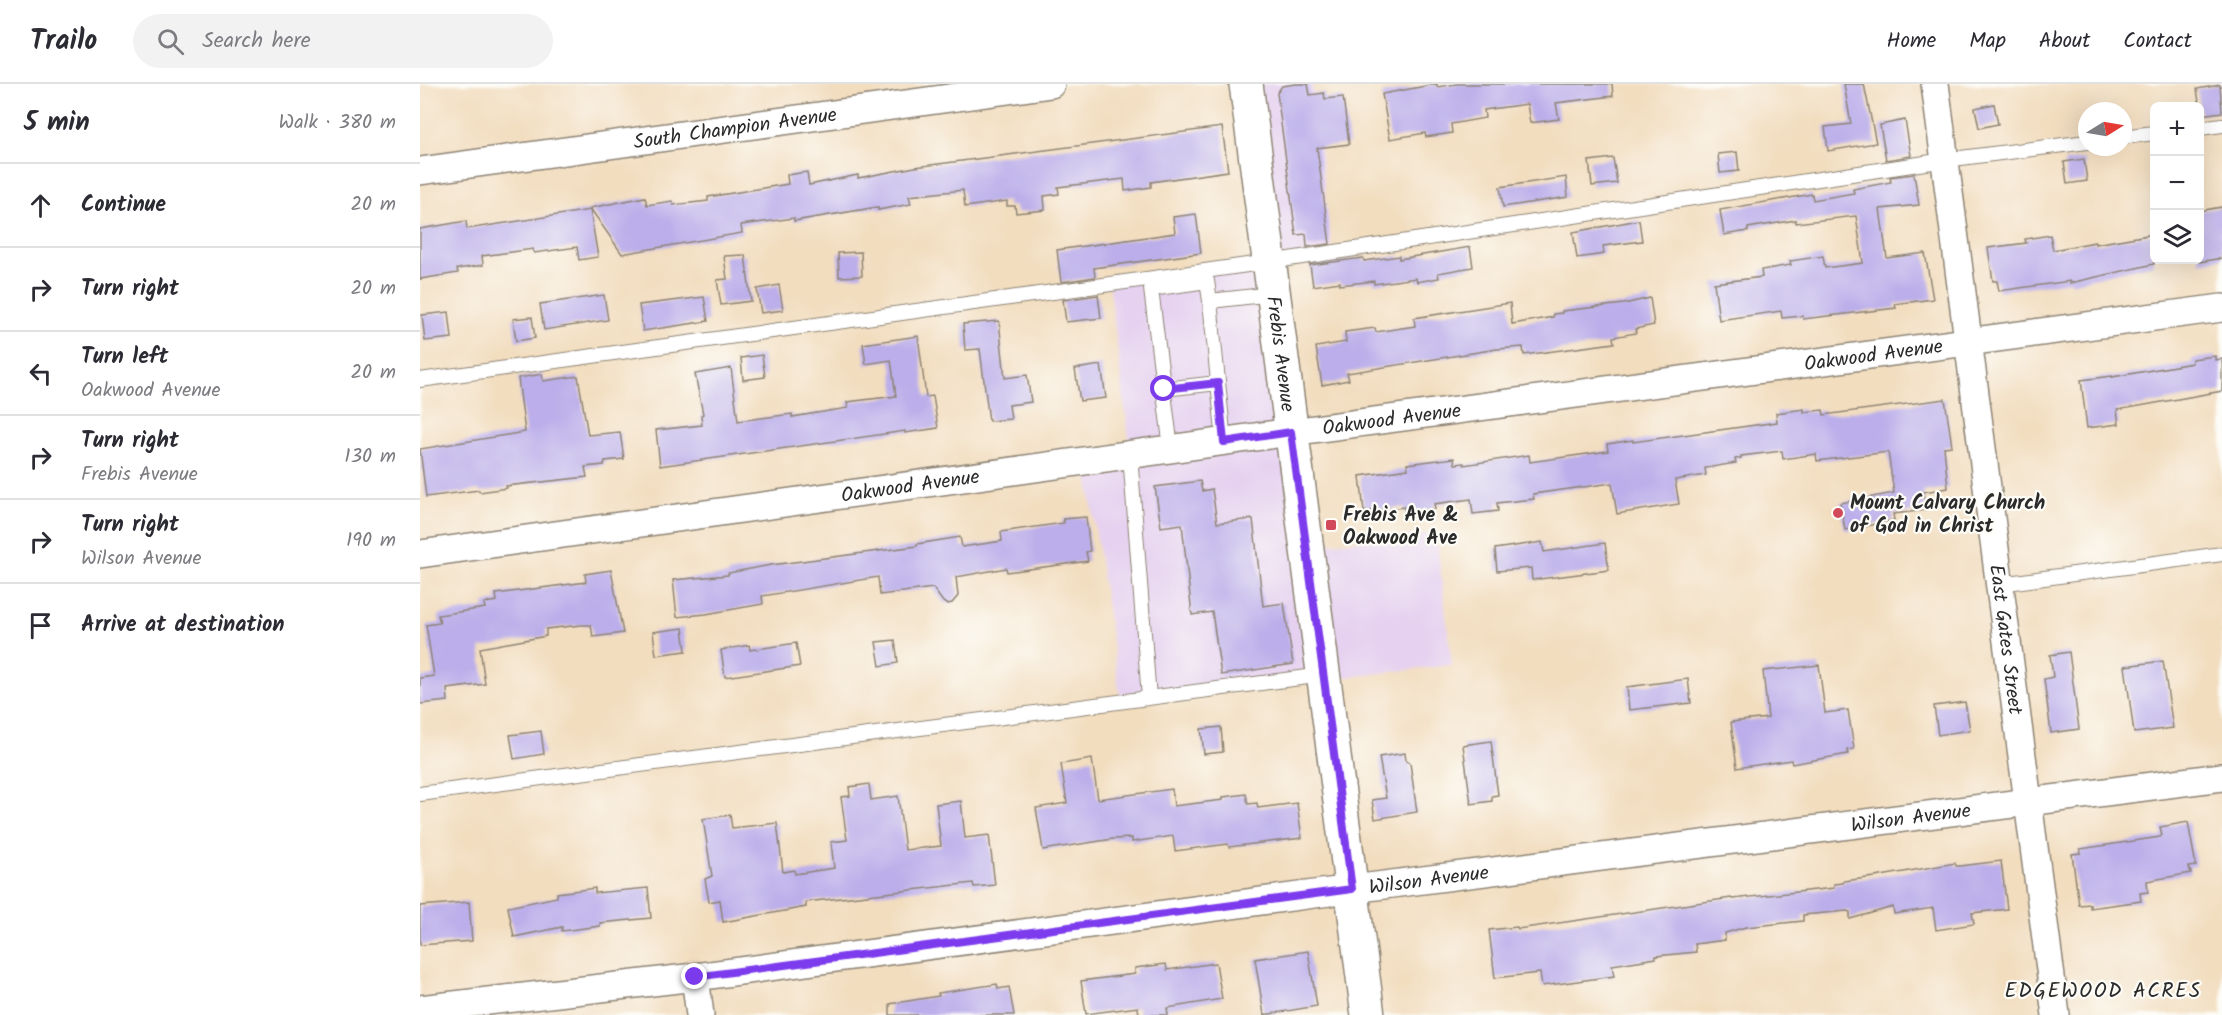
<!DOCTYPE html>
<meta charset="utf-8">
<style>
:root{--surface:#fff;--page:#f2f2f3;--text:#2b2b33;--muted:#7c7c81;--line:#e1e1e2}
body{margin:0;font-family:Kalam,sans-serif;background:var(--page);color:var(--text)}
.controls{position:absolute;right:18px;top:18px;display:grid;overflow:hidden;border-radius:9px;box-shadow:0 6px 24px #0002}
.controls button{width:54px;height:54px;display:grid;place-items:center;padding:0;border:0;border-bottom:2px solid var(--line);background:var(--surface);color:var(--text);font:30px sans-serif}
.compass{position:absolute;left:1658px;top:18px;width:54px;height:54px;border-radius:50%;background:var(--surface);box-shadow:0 6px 24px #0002;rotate:79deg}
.stop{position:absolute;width:18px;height:18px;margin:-14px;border:4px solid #7c3aed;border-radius:50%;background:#fff}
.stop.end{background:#7c3aed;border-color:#fff;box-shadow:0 2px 6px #0008}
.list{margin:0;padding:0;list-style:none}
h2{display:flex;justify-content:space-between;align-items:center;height:78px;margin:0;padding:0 24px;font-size:26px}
h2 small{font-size:20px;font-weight:400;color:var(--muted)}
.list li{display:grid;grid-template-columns:39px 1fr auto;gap:18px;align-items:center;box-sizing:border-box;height:84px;padding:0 24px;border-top:2px solid var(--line)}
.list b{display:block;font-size:22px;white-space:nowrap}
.list p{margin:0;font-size:20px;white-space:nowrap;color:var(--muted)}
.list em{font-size:20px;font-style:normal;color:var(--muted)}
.icon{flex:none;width:33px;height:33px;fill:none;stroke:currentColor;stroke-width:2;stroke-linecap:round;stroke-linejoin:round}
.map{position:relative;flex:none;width:1802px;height:931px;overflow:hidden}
header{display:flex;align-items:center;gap:36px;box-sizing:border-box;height:84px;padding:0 30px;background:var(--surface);border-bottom:2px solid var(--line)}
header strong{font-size:28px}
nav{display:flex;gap:33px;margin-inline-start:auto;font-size:21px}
.search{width:420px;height:54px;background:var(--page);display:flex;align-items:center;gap:15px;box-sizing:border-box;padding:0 21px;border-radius:33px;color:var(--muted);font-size:22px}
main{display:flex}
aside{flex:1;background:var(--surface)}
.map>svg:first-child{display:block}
</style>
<header>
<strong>Trailo</strong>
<div class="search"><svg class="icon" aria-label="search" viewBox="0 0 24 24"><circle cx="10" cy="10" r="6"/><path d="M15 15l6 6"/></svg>Search here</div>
<nav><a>Home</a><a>Map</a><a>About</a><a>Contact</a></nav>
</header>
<main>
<aside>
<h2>5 min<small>Walk · 380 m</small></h2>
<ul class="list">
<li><svg class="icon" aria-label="ahead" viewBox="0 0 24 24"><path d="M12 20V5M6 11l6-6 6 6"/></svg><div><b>Continue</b></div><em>20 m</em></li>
<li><svg class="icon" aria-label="right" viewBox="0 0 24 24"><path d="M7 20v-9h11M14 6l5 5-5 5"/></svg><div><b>Turn right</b></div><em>20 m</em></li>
<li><svg class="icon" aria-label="left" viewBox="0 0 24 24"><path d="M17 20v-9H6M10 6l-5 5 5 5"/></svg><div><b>Turn left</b><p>Oakwood Avenue</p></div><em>20 m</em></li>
<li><svg class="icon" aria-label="right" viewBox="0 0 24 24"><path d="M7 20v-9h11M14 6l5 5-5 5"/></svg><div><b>Turn right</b><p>Frebis Avenue</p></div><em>130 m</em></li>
<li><svg class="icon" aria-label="right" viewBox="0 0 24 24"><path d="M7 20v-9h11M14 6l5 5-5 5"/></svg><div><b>Turn right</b><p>Wilson Avenue</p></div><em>190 m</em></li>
<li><svg class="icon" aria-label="arrive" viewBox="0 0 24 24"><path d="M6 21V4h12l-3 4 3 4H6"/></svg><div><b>Arrive at destination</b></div></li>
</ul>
</aside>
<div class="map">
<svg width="1802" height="931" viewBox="0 0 1802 931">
<rect width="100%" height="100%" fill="#fdfcf7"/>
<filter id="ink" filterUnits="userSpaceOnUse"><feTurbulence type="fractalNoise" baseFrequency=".0167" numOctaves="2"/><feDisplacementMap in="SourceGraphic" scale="12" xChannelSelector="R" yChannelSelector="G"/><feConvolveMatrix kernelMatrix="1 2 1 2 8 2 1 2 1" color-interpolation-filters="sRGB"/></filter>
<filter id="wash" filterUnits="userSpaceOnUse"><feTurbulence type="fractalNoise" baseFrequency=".008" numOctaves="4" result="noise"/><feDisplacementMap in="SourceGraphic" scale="24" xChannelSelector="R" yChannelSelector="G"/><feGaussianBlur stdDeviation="1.35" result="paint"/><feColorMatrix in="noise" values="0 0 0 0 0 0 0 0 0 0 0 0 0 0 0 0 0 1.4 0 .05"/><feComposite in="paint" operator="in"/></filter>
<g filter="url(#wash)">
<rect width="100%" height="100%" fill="#f2ddbf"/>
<path fill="#e6d2f0" d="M 823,0 L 892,0 L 912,165 L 853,174 L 891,461 L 1016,449 L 1032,581 L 701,619 L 665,375 L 711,372 L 689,197 L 845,174 Z"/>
<g id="blocks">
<path fill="#bbaeea" d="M 876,0 L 888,0 L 890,11 L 904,9 L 905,15 L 923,13 L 929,60 L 897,64 L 910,160 L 887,163 L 886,150 L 876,151 L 857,9 L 862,2 Z
M 1017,0 L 1017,3 L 1037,0 L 1192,0 L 1193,12 L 1136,19 L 1139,35 L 1110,39 L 1107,20 L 1064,26 L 1065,34 L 1031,40 L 1032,49 L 1006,53 L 1005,49 L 970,55 L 962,10 Z
M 1424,0 L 1444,0 L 1456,59 L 1408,67 L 1405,43 L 1431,40 Z
M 1800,1 L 1802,28 L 1781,31 L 1777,5 Z
M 1574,20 L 1578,40 L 1559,44 L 1555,24 Z
M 1485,36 L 1491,72 L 1466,76 L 1460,41 Z
M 802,43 L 808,87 L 731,98 L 731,103 L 705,107 L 704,95 L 638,103 L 639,110 L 624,112 L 625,126 L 596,129 L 595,122 L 587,122 L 587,117 L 545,123 L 543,106 L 489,112 L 491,120 L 458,126 L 458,123 L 374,137 L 374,134 L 321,141 L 322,149 L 202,170 L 170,124 L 225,113 L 227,121 L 252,117 L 253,121 L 288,117 L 288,113 L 368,100 L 367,91 L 387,88 L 389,101 L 438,91 L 438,94 L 495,83 Z
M 1317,68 L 1319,87 L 1300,89 L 1298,70 Z
M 1193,74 L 1197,99 L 1172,102 L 1169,77 Z
M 1664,75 L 1667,97 L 1647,100 L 1644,78 Z
M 1494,90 L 1499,121 L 1460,125 L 1467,174 L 1505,169 L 1513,215 L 1475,220 L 1476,224 L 1383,235 L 1382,232 L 1362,234 L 1361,227 L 1299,236 L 1294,199 L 1342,193 L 1341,186 L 1371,181 L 1370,177 L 1403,172 L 1405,184 L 1443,179 L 1436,132 L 1376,139 L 1376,136 L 1328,144 L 1328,147 L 1304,151 L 1300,126 L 1392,110 L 1393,116 L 1434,109 L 1433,105 L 1471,98 L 1470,93 Z
M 1146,93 L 1148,113 L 1083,123 L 1080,103 Z
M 1802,123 L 1802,174 L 1779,178 L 1779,127 Z
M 170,126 L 178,173 L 159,176 L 157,163 L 114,169 L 113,165 L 62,172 L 63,181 L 37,185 L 38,189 L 0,195 L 0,145 L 46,137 L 47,145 Z
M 776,130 L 781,169 L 674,184 L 675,193 L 641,198 L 637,166 L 755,149 L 753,133 Z
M 1219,136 L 1222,157 L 1183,162 L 1184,170 L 1157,174 L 1153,148 Z
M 1734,150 L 1734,180 L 1650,199 L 1650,197 L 1579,207 L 1577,197 L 1573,197 L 1568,164 L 1606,159 L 1605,155 L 1630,151 L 1633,166 L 1675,158 L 1675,160 Z
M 1050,163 L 1053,183 L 1018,189 L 1019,194 L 997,198 L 996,194 L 954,200 L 954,197 L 920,201 L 920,198 L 893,202 L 890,181 L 943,174 L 944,177 L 979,172 L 979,175 Z
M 441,168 L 442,192 L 419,193 L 418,169 Z
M 325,171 L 331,217 L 301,221 L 297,196 L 307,195 L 304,172 Z
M 359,201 L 363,226 L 341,229 L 337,205 Z
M 184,211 L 188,236 L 124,246 L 120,220 Z
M 678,211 L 681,234 L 646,238 L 643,216 Z
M 284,213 L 288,237 L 223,247 L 219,221 Z
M 1230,214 L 1234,241 L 1215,245 L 1216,249 L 1193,253 L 1194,259 L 1104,271 L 1103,263 L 1077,265 L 927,289 L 929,296 L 902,301 L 896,263 L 926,258 L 925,248 L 955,244 L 956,248 L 995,242 L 994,234 L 1090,219 L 1092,240 L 1133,233 L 1133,230 L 1142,229 L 1142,227 L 1204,220 Z
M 29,228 L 32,254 L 5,257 L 2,231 Z
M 112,233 L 115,254 L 96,257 L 93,235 Z
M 579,237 L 585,294 L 607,291 L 611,318 L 589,321 L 591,335 L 569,337 L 560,265 L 545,266 L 543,240 Z
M 498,252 L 506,313 L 513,312 L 518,344 L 485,349 L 485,347 L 240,382 L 236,346 L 282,341 L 281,331 L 283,330 L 275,290 L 311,284 L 318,337 L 372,330 L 372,333 L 428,324 L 427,318 L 476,312 L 471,276 L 446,280 L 443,260 Z
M 342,271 L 345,293 L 323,296 L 321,274 Z
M 1795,272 L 1795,276 L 1802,275 L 1802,307 L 1697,326 L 1699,340 L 1667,344 L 1661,296 L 1692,292 L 1692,293 L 1772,279 L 1772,275 Z
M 681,281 L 686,314 L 660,317 L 655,285 Z
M 122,290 L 123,297 L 158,292 L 168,351 L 200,348 L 204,375 L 185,377 L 184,381 L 165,383 L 167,393 L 86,402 L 87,404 L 60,408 L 59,406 L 6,413 L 0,365 L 105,348 L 98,294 Z
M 1525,315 L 1532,362 L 1524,363 L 1528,404 L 1503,408 L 1506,426 L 1473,430 L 1474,436 L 1447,442 L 1425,446 L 1420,419 L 1474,409 L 1468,368 L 1397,377 L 1396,370 L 1363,375 L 1362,367 L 1321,372 L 1321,374 L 1315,375 L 1316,379 L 1285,384 L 1286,391 L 1255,396 L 1259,420 L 1197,430 L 1192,399 L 1113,410 L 1114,415 L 1077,419 L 1078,427 L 1053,430 L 1051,415 L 1014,420 L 1015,425 L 985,429 L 984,423 L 944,428 L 940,392 L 988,385 L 987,380 L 1034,374 L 1035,380 L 1044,379 L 1044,381 L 1109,371 L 1110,378 L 1188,367 L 1187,360 L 1213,356 L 1213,358 L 1357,338 L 1356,329 L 1384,325 L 1384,328 L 1403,326 L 1404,331 Z
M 780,397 L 782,407 L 792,405 L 797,439 L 833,435 L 843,522 L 864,519 L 873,580 L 801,591 L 792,528 L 772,531 L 762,440 L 741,443 L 735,403 Z
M 666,433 L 670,467 L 666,468 L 668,477 L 587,488 L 586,484 L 536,493 L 538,512 L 532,519 L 527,520 L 523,518 L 513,504 L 460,511 L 458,493 L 342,512 L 343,520 L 286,530 L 257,533 L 253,496 L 308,491 L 308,489 L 351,481 L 497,462 L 497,460 L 540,453 L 542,463 L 582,457 L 581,448 L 644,439 L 643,435 Z
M 1122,458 L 1124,468 L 1185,459 L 1189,486 L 1112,496 L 1111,484 L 1077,487 L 1075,465 Z
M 191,486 L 203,549 L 173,553 L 171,541 L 161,541 L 126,545 L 126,552 L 60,564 L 65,600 L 27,605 L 28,617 L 0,620 L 0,594 L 14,592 L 6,541 L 20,539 L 18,531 L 65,524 L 64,519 L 77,517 L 76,510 L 166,498 L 165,490 Z
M 263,544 L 266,567 L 236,571 L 233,548 Z
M 475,556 L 478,579 L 460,582 L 456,558 Z
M 376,559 L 380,582 L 305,593 L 301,566 L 329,561 L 330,566 Z
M 1649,568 L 1659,645 L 1631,649 L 1624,595 L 1633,593 L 1630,571 Z
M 1743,577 L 1753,644 L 1714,649 L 1705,582 Z
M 1399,581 L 1405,629 L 1428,626 L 1434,665 L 1427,666 L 1428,670 L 1372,680 L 1371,676 L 1317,684 L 1311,638 L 1348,634 L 1343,587 Z
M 1268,595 L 1271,619 L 1209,626 L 1207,603 Z
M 1545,618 L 1550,646 L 1518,651 L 1514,622 Z
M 801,643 L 803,668 L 784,670 L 781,645 Z
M 121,647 L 124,670 L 94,675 L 90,651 Z
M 1071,657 L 1078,711 L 1072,712 L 1072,717 L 1051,720 L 1043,661 Z
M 985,669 L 986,677 L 990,679 L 997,728 L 955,735 L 952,716 L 966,714 L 959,673 Z
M 672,675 L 678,715 L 752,705 L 754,722 L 803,716 L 803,713 L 826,710 L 828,720 L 837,719 L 838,724 L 877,719 L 882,754 L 809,763 L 808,760 L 755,767 L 753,752 L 712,758 L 712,754 L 693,755 L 623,766 L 616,724 L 647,719 L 641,680 Z
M 449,700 L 451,716 L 478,712 L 485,766 L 521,762 L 516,720 L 541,717 L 545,754 L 569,751 L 575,801 L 554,803 L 553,799 L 386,818 L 386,823 L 303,838 L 300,816 L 289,818 L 285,795 L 292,792 L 283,735 L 310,731 L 312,744 L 357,739 L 363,788 L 374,786 L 375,790 L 414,784 L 411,758 L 427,756 L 421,713 L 430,712 L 429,703 Z
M 1768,738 L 1776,782 L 1769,783 L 1771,789 L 1727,797 L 1728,808 L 1720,809 L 1721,817 L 1670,824 L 1670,820 L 1659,821 L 1652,770 L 1661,769 L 1660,765 L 1740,753 L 1742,751 L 1740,743 Z
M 1581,777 L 1587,825 L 1552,829 L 1554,840 L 1516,846 L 1513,824 L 1474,830 L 1473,823 L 1430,835 L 1430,828 L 1427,827 L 1383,831 L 1383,837 L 1326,843 L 1305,849 L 1305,856 L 1275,860 L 1276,868 L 1236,872 L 1236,874 L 1192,881 L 1194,892 L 1122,902 L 1120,889 L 1075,894 L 1069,846 L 1097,843 L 1098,845 L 1311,814 L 1312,815 L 1414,804 L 1414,800 L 1423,799 L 1424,797 L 1455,793 L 1535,779 L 1536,782 L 1540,782 Z
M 175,804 L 175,809 L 228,804 L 231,834 L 180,839 L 180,842 L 142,847 L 142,843 L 94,853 L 88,823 L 137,813 L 137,809 Z
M 49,818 L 52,857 L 0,861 L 0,822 Z
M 888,867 L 897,922 L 844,931 L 835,875 Z
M 796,879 L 802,915 L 747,924 L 748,931 L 719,931 L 718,923 L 666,930 L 661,897 L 715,890 L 715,884 L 746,880 L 747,886 Z
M 577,900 L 578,905 L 589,903 L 594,931 L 470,931 L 470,920 L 519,912 L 518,909 Z"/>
</g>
</g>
<g filter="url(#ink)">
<use href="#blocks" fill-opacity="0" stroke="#8e8475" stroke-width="1.5"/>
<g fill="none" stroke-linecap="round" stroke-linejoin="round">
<defs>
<path id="service" d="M 1780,44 L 1802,41
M 1703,53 L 1734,49
M 790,217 L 804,358
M 0,296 L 849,178 L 1525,76 L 1667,58
M 744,305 L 798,299
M 751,365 L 731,205 L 787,197 L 790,217 L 853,210
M 710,371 L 729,614
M 1580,500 L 1802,470
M 0,710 L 903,591"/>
<g id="minor">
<path id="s1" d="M 1515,0 C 1556,310 1594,621 1636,931"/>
<path id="s2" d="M 0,87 L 631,0"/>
<path id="s3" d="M 0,470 L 871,348 L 1802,224"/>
<path d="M 275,893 L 280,931"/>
<path id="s4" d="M 0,925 L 275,893 L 894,810 L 1802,693"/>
</g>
<g id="secondary">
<path id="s5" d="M 826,0 L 948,931"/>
</g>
</defs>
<use href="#service" stroke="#8e8475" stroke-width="16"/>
<use href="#minor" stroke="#8e8475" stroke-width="30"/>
<use href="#secondary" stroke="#8e8475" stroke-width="36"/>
<use href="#service" stroke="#fff" stroke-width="14"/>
<use href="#minor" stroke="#fff" stroke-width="27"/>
<use href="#secondary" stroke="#fff" stroke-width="33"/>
</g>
</g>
<g fill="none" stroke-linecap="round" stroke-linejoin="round" filter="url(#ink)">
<path stroke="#7c3aed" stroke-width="8" d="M 275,893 L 932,805 L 871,348 L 804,358 L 798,299 L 744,305"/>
</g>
<g fill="#d1495b" stroke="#fdfcf7" stroke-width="2">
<circle cx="1418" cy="429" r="6"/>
<rect x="905" y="435" width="12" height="12" rx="3"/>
</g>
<g text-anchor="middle" stroke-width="4.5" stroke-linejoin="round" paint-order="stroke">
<g font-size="20" fill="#2b2b2b" stroke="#fdfcf7">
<text dy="7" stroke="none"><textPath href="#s2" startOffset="318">South Champion Avenue</textPath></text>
<text dy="7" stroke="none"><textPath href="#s5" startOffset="272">Frebis Avenue</textPath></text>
<text dy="7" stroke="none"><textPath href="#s3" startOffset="1467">Oakwood Avenue</textPath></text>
<text dy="7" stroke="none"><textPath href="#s3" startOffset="981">Oakwood Avenue</textPath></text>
<text dy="7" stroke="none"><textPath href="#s3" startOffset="495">Oakwood Avenue</textPath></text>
<text dy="7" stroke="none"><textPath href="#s1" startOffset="560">East Gates Street</textPath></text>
<text dy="7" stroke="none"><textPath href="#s4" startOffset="1503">Wilson Avenue</textPath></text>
<text dy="7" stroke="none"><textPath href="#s4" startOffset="1017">Wilson Avenue</textPath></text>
</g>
<g font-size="20" font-weight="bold" fill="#2b2b2b" stroke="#fdfcf7" text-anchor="start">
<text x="1430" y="425">Mount Calvary Church<tspan x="1430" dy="23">of God in Christ</tspan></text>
<text x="923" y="437">Frebis Ave &amp;<tspan x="923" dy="23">Oakwood Ave</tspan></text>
</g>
<g font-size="21" letter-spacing="1.5" fill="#2b2b2b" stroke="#fdfcf7">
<text x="1683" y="913">EDGEWOOD ACRES</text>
</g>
</g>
</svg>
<div class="controls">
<button>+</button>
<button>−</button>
<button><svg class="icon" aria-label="layers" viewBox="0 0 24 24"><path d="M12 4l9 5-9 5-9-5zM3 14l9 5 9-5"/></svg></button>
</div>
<svg class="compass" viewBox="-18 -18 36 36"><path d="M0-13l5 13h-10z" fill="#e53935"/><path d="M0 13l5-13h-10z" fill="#7c7c81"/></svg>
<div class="stop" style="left:744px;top:305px"></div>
<div class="stop end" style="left:275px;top:893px"></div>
</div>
</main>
